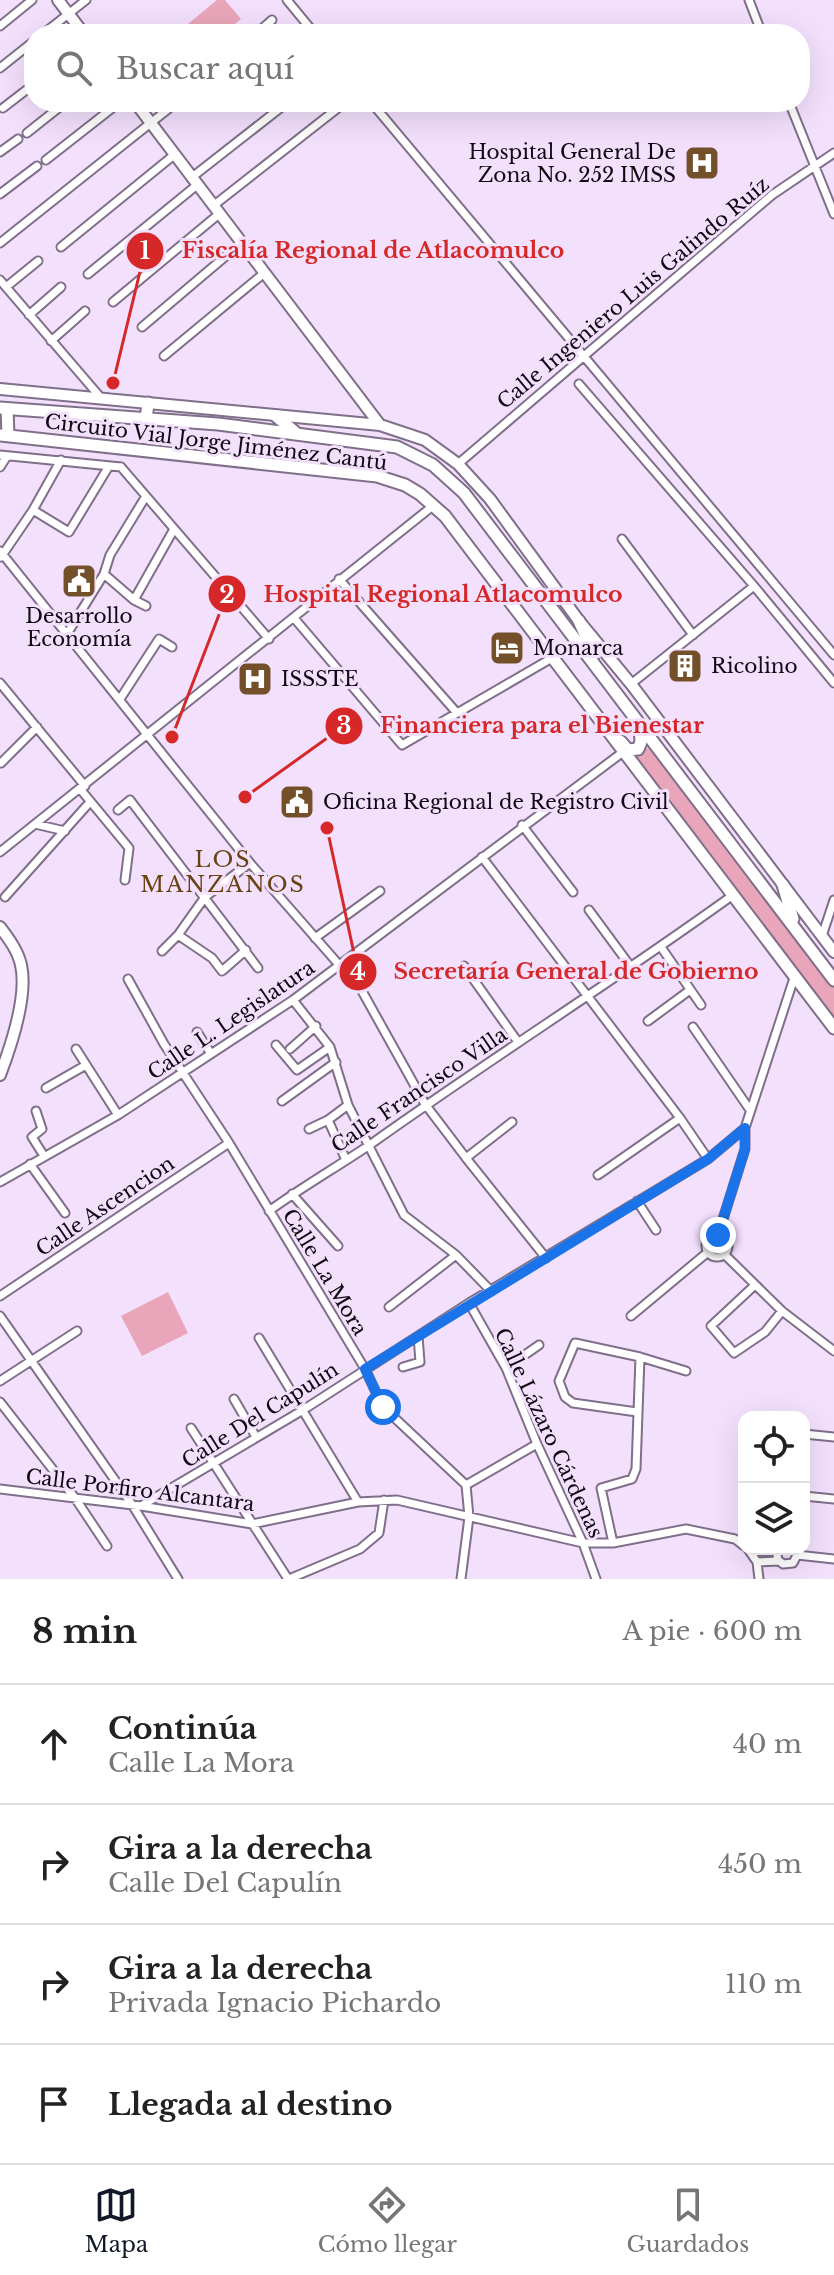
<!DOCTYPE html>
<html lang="es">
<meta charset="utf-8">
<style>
:root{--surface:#fff;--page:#f6f6f6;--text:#222;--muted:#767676;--line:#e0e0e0;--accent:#111827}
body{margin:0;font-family:"Libre Baskerville",serif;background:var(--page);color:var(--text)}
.controls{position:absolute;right:24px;bottom:24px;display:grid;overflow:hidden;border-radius:16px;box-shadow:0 8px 32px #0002}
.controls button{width:72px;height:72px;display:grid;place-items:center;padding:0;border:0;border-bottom:2px solid var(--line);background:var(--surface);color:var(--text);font:40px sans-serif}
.stop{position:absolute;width:24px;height:24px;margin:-18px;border:6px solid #1a73e8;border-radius:50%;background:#fff}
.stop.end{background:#1a73e8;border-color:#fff;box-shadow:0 2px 8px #0008}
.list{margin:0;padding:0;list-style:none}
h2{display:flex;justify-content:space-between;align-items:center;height:104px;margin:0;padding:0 32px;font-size:34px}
h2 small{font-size:26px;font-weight:400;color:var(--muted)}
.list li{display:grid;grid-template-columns:52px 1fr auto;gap:24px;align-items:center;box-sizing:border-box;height:120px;padding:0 32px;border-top:2px solid var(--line)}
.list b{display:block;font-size:30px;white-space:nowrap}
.list p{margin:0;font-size:26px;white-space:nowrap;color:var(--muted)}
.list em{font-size:26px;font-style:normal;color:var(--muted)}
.icon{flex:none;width:44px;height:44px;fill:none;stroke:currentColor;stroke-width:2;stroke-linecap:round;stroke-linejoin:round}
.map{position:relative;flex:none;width:834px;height:1579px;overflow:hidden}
.search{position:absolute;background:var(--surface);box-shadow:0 8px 32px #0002;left:24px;right:24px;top:24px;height:88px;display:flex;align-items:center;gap:20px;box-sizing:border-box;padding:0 28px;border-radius:32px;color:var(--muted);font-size:30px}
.sheet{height:584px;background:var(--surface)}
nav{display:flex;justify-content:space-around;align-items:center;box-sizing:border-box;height:112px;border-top:2px solid var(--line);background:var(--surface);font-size:22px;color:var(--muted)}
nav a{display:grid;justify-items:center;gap:4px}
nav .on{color:var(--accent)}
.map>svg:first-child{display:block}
</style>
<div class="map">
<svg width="834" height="1579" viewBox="0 0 834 1579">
<rect width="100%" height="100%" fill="#f3e0fd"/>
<path fill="#e9a6ba" d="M 217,0 L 225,0 L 241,19 L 223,34 L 188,34 L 183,28 Z
M 650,746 L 834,987 L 834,1018 L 635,757 Z
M 168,1292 L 188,1333 L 142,1356 L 121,1316 Z"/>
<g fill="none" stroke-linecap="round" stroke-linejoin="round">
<defs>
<path id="street" d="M 287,0 L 315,34
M 749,0 L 762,34
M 0,26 L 32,0
M 43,34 L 86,0
M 256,34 L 272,20
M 0,68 L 34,41
M 371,102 L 834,655
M 789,102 L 834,214
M 3,108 L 34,84
M 27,133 L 66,102
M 0,152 L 18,139
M 46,160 L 120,102
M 191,178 L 288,102
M 0,194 L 37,166
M 213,206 L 338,108
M 0,243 L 177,102
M 61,247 L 174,155
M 88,274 L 197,185
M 0,280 L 101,398
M 6,287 L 38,261
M 113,302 L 219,214
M 29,315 L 61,287
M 142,327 L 240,244
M 51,341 L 85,311
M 164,356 L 263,274
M 579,384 L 754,586 L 834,683
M 0,455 L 121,467
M 458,464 L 772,195 L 834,153
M 0,467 L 7,456
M 121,467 L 269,639
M 33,510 L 69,532 L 109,466
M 622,539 L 693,635
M 0,551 L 250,863 L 362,991 L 425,1104 L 466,1158 L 546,1258
M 1,557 L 33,510 L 61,460
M 104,574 L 134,600 L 146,606
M 339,579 L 457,713
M 134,600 L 174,529
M 294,618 L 402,745 L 552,658
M 67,634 L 104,574 L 110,555 L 146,496
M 0,683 L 85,786
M 631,684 L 754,586
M 120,699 L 159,639 L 172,647
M 1,763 L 37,727
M 81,790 L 129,848 L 125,880
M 118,810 L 130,800 L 258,968
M 35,824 L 65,831
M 522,825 L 573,892
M 0,852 L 434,505
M 482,857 L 680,1118 L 708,1159
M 5,897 L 90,802
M 589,910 L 631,967
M 178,935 L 212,958 L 222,971 L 246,950
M 822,936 L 834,900
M 315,938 L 380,891
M 661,947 L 701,1005
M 162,951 L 178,935 L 205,897 L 250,863
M 464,966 L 518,1042
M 128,979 L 164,1044 L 229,1143 L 365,1369 L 383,1407 L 466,1485 L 469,1517 L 461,1579
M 293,1000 L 330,1047 L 348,1105 L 404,1215 L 456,1255 L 491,1291
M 648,1021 L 690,990
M 693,1027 L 750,1110
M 197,1032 L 211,1054
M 276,1045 L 297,1070 L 330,1047
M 76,1049 L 118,1115
M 290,1049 L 316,1026
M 46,1088 L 86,1065
M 282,1101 L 336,1062
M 36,1111 L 42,1129 L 32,1137 L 44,1156
M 328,1120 L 346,1160
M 309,1129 L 328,1120 L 348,1105
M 466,1158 L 512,1122
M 30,1164 L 65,1213
M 598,1175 L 680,1118
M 0,1182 L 118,1115 L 293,1000 L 623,752
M 292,1194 L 338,1246
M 637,1201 L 656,1230
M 269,1211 C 302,1187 337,1167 371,1144 C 490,1059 614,981 733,895
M 718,1235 L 745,1149 L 745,1128
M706 1246a11 11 0 1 1 22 0a11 11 0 1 1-22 0Z
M 724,1254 L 782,1311 L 834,1351
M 755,1285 L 711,1326 L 734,1353 L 765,1332 L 782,1311
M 0,1296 L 229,1143
M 469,1303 L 506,1368 L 537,1444 L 583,1543 L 596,1579
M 389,1307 L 456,1255
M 0,1316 L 133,1506 L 178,1579
M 631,1316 L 708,1252
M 259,1338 L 358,1502
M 403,1367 L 420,1362 L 418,1336
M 506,1368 L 539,1345
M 0,1381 L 77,1331
M 234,1399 L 256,1437
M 0,1402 L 75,1498 L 107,1546
M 637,1412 L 573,1403 L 565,1397 L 559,1381 L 575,1343 L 640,1357 L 686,1371
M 191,1428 L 288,1579
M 804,1434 L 834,1437
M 466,1485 L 537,1444
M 0,1489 L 141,1506 L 252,1524 L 358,1502 L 397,1500 L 583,1543 L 613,1543 L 686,1529 L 735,1539 L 744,1546
M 804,1496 L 834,1499
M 141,1506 L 303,1410 L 469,1303 L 708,1159 L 745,1128 L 795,975
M 613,1543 L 601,1488 L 632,1479 L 636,1469 L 640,1357
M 748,1549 L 757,1562 L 759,1579
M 778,1549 L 777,1559 L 783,1564 L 793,1563 L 797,1555
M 753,1552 L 777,1550
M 797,1555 L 834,1559
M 757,1562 L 779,1561
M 289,1579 L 360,1549 L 379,1533 L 384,1500"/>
<path id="secondary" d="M 58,0 L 84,34
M 135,102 L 380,425
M 0,389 L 380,425 L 425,440 L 458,464 L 490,499 L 579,621 L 631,684 L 834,952
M 0,927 C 9,939 18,951 21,965 C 28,996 11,1046 0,1075"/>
<path id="primary" d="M 0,408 L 218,424 L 397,447 L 433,465 L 464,493 L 834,980
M 7,409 L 8,435
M 276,416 L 296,433
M 146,420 L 148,403
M 0,435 L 377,476 L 405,485 L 420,494 L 445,516 L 834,1028
M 579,621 L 594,654
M 620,741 L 628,750 L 638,749 L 641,742 L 640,725
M 783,885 L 793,919"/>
</defs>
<use href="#street" stroke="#806f89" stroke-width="11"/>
<use href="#secondary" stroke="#806f89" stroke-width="14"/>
<use href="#primary" stroke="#806f89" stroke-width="15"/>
<use href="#street" stroke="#fff" stroke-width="7"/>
<use href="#secondary" stroke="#fff" stroke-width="10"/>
<use href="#primary" stroke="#fff" stroke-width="11"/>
</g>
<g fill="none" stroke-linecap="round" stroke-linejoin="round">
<path stroke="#1a73e8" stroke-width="10" d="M 383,1407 L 365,1369 L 708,1159 L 745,1128 L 745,1149 L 718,1235"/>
</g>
<defs>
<symbol id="hospital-square" viewBox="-11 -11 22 22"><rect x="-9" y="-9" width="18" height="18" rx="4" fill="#74502a" stroke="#f3e0fd"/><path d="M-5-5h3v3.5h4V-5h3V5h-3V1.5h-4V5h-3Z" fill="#fff"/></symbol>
<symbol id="civic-square" viewBox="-11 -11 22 22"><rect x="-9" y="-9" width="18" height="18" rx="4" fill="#74502a" stroke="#f3e0fd"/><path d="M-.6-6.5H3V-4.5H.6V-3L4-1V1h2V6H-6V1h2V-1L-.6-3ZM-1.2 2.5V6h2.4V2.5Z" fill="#fff"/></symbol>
<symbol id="hotel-square" viewBox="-11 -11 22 22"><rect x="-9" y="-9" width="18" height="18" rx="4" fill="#74502a" stroke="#f3e0fd"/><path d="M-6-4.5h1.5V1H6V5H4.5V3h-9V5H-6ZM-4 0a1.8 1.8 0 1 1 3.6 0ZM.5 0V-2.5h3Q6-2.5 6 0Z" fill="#fff"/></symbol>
<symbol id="building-square" viewBox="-11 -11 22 22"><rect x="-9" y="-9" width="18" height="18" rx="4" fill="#74502a" stroke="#f3e0fd"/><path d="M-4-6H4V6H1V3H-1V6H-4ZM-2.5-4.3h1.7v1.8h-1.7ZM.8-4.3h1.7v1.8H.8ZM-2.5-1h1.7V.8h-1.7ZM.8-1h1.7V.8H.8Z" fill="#fff"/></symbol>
</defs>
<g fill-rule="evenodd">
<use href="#hospital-square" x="682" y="143" width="40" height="40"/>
<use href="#civic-square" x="59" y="561" width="40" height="40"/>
<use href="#hotel-square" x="487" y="628" width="40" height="40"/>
<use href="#building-square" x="665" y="646" width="40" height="40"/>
<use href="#hospital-square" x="235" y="659" width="40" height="40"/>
<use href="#civic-square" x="277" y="782" width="40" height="40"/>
</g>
<g text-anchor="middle" stroke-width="6" stroke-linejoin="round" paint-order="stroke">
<g font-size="20" fill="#0f0912" stroke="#f3e0fd" text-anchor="start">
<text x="676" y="159" text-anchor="end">Hospital General De<tspan x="676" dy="23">Zona No. 252 IMSS</tspan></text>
<text x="79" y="623" text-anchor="middle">Desarrollo<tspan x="79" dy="23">Economía</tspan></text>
<text x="533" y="655">Monarca</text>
<text x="711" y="673">Ricolino</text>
<text x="281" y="686">ISSSTE</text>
<text x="323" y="809">Oficina Regional de Registro Civil</text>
</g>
<g font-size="20" fill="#0f0912" stroke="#f3e0fd">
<text transform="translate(633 293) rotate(-40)" y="7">Calle Ingeniero Luis Galindo Ruíz</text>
<text transform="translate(216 442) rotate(7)" y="7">Circuito Vial Jorge Jiménez Cantú</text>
<text transform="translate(231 1020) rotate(-34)" y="7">Calle L. Legislatura</text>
<text transform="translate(419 1090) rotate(-34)" y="7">Calle Francisco Villa</text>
<text transform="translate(105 1206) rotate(-34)" y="7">Calle Ascencion</text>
<text transform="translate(325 1272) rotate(59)" y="7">Calle La Mora</text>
<text transform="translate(260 1415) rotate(-32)" y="7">Calle Del Capulín</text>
<text transform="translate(549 1433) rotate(65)" y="7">Calle Lázaro Cárdenas</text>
<text transform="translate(140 1490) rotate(7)" y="7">Calle Porfiro Alcantara</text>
</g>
<g font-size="22" letter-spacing="2" fill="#694214" stroke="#f3e0fd">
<text x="223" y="867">LOS<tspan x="223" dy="25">MANZANOS</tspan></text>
</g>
</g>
<path fill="none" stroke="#d62828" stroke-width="3" d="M113 383L145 251M172 737L227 594M245 797L344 726M327 828L358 972"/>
<g fill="#d62828" stroke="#f3e0fd" stroke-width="3">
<circle cx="113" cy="383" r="8"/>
<circle cx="172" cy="737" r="8"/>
<circle cx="245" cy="797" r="8"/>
<circle cx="327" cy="828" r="8"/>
<circle cx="145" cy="251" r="20"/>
<circle cx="227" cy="594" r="20"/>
<circle cx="344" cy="726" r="20"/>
<circle cx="358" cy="972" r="20"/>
</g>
<g font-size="24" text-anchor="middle" font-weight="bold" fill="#fff">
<text x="145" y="259">1</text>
<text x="227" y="603">2</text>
<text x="344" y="734">3</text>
<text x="358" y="980">4</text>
</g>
<g font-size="22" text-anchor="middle" font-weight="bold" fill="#d62828" stroke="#f3e0fd" stroke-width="6" stroke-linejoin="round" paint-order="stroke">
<text x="373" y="258">Fiscalía Regional de Atlacomulco</text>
<text x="443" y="602">Hospital Regional Atlacomulco</text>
<text x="542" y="733">Financiera para el Bienestar</text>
<text x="576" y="979">Secretaría General de Gobierno</text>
</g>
</svg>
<div class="controls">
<button><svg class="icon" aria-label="locate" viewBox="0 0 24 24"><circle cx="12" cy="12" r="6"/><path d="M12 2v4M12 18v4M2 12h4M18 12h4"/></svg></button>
<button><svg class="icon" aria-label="layers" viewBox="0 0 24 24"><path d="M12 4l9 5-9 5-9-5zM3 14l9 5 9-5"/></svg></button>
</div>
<div class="stop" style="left:383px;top:1407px"></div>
<div class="stop end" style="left:718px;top:1235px"></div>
<div class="search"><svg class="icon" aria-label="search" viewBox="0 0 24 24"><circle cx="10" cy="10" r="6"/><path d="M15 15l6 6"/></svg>Buscar aquí</div>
</div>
<section class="sheet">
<h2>8 min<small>A pie · 600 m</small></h2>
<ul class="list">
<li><svg class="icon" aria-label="ahead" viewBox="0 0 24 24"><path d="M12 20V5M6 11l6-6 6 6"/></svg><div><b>Continúa</b><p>Calle La Mora</p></div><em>40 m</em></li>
<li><svg class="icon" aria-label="right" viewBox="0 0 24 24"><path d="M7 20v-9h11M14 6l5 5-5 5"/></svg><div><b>Gira a la derecha</b><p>Calle Del Capulín</p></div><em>450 m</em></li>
<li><svg class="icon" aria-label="right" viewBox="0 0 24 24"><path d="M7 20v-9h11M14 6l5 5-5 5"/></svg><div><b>Gira a la derecha</b><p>Privada Ignacio Pichardo</p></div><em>110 m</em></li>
<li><svg class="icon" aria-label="arrive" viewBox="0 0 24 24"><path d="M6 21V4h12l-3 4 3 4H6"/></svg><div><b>Llegada al destino</b></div></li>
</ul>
</section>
<nav>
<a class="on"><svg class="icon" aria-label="map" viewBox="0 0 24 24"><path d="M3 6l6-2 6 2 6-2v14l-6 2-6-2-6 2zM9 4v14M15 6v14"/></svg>Mapa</a>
<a><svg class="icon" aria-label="directions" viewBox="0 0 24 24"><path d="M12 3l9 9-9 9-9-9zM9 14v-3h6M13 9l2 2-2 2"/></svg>Cómo llegar</a>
<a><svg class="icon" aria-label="saved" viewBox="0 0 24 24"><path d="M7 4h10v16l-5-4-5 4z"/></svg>Guardados</a>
</nav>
